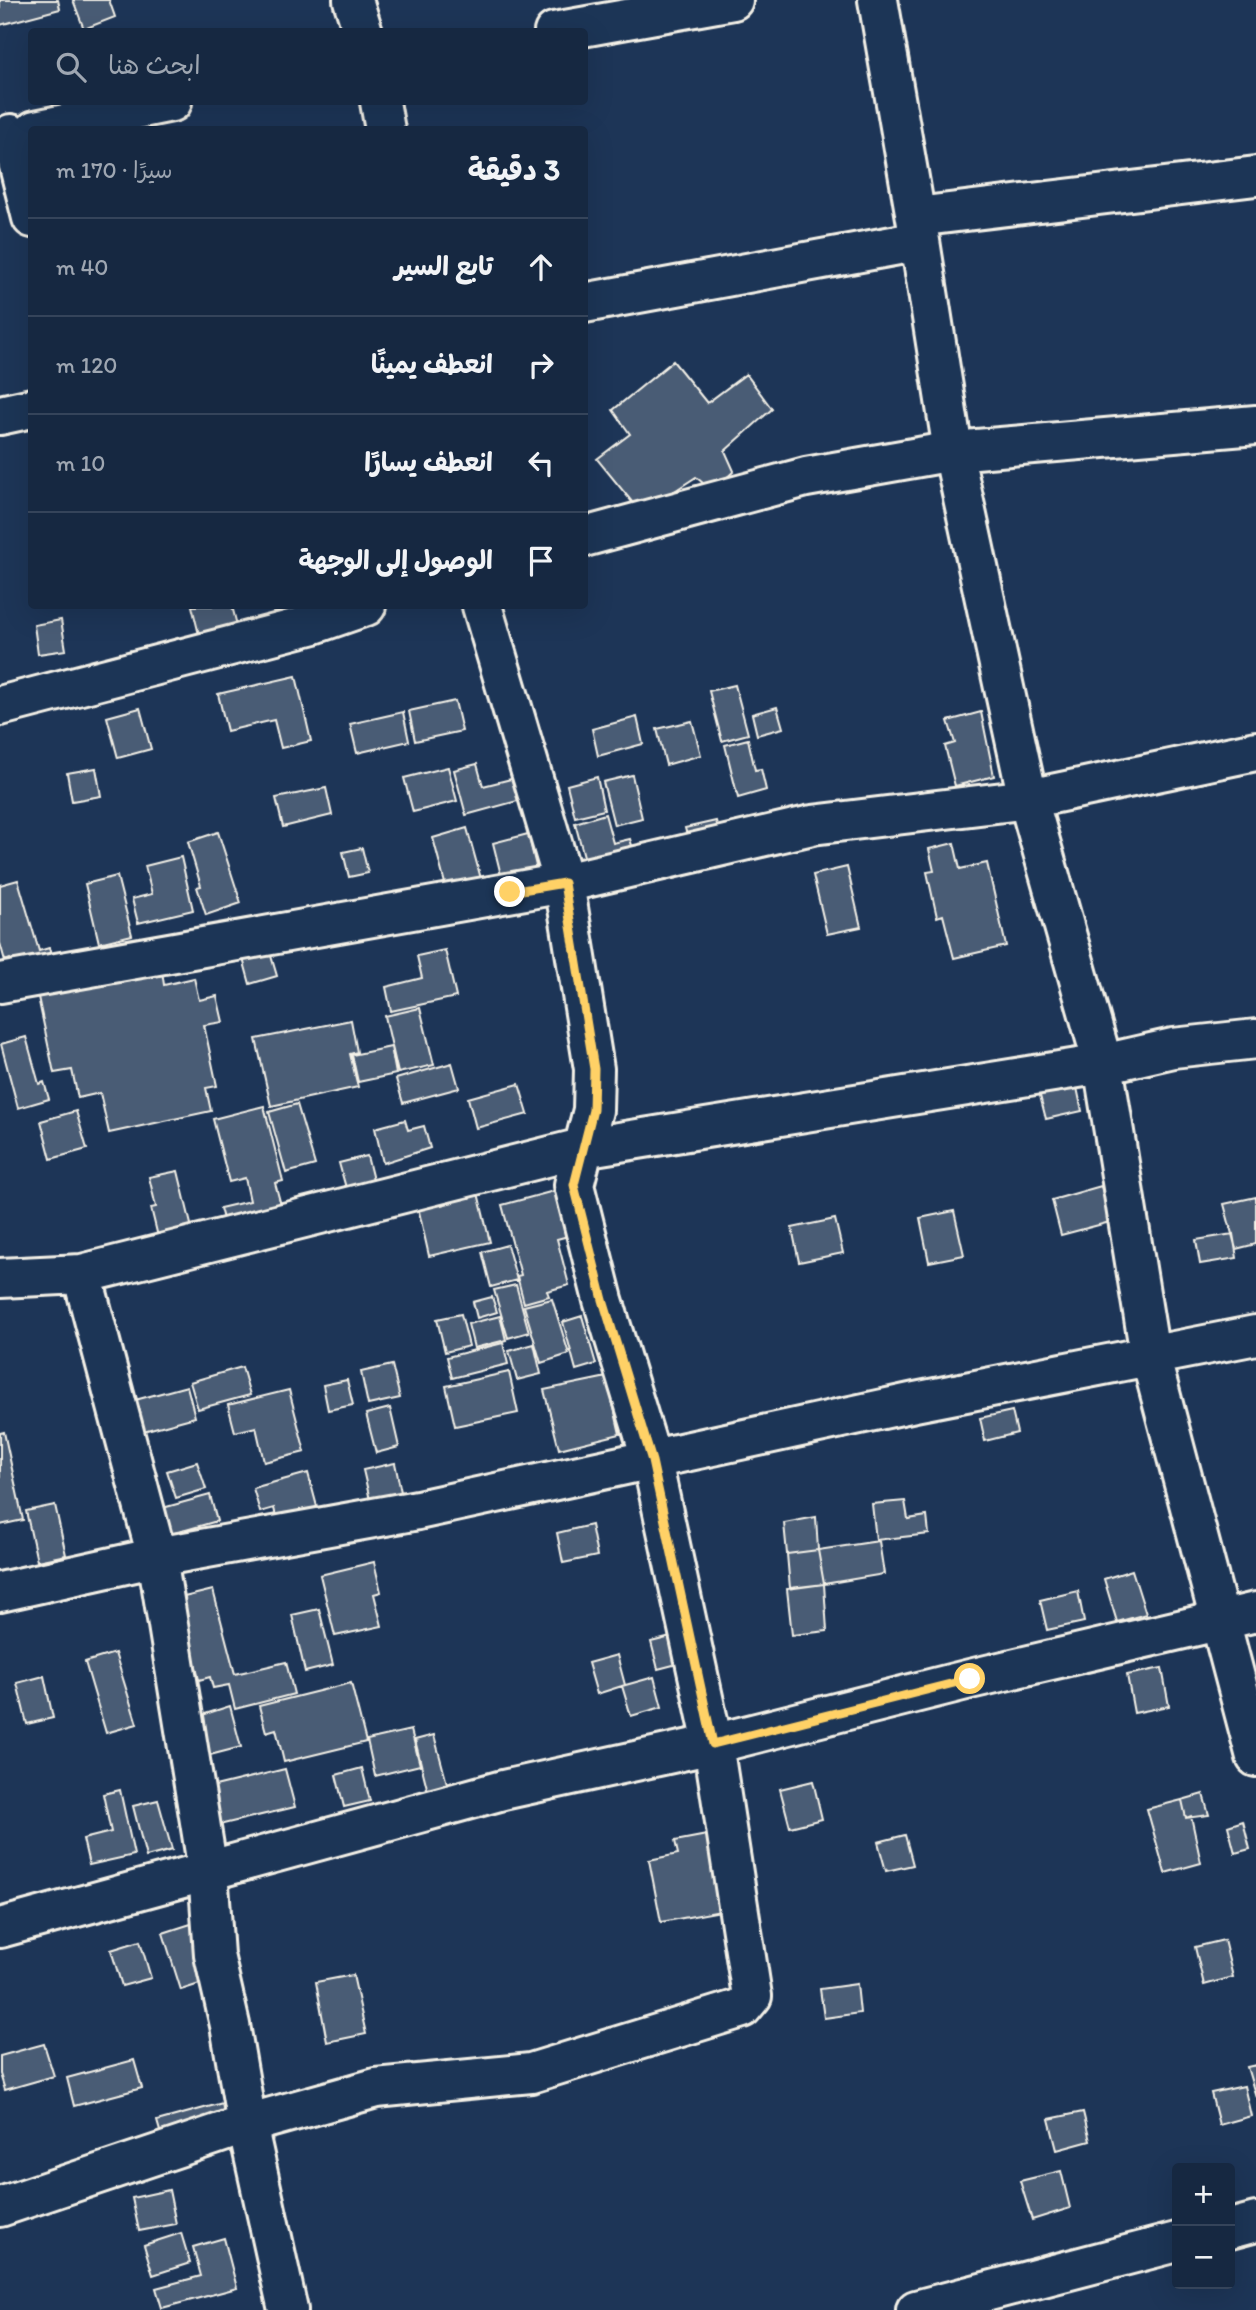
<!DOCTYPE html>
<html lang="ar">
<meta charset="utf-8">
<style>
:root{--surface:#162841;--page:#23344c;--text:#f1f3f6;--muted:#9ea6b1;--line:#35445a}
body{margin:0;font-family:Itim,"Playpen Sans Arabic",sans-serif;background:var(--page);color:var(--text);direction:rtl}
.controls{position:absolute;right:21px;bottom:21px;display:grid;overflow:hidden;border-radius:7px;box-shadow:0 7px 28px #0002}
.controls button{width:63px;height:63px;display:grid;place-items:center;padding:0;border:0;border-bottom:2px solid var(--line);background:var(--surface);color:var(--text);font:35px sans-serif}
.stop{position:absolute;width:21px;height:21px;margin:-16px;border:5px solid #ffd166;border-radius:50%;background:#fff}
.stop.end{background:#ffd166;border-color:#fff;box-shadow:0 2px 7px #0008}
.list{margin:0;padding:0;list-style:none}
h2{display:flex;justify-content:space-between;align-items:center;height:91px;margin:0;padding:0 28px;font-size:30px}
h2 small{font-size:23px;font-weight:400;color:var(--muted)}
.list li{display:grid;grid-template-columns:46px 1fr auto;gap:21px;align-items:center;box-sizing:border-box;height:98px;padding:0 28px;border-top:2px solid var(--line)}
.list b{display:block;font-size:26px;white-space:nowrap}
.list em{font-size:23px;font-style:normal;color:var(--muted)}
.icon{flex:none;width:38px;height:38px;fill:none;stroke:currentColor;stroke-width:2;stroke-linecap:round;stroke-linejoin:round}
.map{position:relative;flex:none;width:1256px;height:2310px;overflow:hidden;direction:ltr}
.search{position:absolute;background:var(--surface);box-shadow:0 7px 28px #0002;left:28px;top:28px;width:560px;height:77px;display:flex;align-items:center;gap:18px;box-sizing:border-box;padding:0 24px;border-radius:7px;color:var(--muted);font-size:26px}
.panel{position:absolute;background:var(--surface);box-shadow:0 7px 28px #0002;left:28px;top:126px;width:560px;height:483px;border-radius:7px;direction:rtl}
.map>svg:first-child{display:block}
</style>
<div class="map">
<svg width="1256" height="2310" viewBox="0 0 1256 2310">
<rect width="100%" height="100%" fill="#1d3557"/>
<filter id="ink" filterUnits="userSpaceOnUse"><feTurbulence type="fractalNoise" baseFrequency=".0143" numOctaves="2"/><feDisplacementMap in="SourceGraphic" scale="14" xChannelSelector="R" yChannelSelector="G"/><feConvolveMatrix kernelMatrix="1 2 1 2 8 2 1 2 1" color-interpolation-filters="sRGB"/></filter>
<g filter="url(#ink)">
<path fill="#485b74" stroke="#f4f1e8" stroke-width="2" d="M 0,0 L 58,0 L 60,9 L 0,25 Z
M 73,0 L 109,0 L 115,17 L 84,29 Z
M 673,361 L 707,403 L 746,374 L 772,409 L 725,451 L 734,471 L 712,491 L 696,477 L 641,513 L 597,459 L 630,434 L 613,410 Z
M 192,606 L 232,606 L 241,641 L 203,651 Z
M 61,620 L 66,650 L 38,654 L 34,625 Z
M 296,676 L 311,741 L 281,748 L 274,720 L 227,731 L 218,694 Z
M 735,685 L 748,734 L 722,741 L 709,691 Z
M 455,701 L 462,731 L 415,741 L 409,711 Z
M 777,707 L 783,728 L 757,735 L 752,714 Z
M 140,708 L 151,749 L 118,758 L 107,717 Z
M 403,712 L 409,741 L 357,753 L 350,724 Z
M 981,712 L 994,776 L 955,786 L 945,746 L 955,743 L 948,721 Z
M 637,717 L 643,744 L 598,756 L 592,729 Z
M 692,721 L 701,755 L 666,765 L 657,729 Z
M 748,739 L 755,770 L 761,769 L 766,790 L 738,798 L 725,745 Z
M 477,764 L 483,786 L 515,778 L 521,800 L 466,815 L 454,770 Z
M 448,767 L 457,801 L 413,812 L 404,778 Z
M 96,768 L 101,796 L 72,801 L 67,773 Z
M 632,775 L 642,818 L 614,825 L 603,782 Z
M 597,777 L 604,810 L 575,817 L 567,785 Z
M 326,788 L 332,815 L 283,827 L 276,798 Z
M 605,814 L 613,843 L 630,839 L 637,862 L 589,875 L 575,823 Z
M 716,821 L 725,855 L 694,862 L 685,828 Z
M 467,828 L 483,886 L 448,895 L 433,838 Z
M 218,832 L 241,903 L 206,915 L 197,887 L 201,886 L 188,842 Z
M 528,834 L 538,874 L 503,883 L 493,843 Z
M 954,843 L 960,869 L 987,863 L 1006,946 L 954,958 L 943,915 L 937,917 L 927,872 L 934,871 L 929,849 Z
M 362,848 L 368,873 L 349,877 L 343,852 Z
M 181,857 L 193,910 L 138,923 L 132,899 L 152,894 L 145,866 Z
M 847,867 L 861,927 L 827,934 L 813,875 Z
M 117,876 L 132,935 L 99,943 L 85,884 Z
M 18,880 L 39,951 L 49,948 L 56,972 L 17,985 L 10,959 L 5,961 L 0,943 L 0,885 Z
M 269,949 L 277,976 L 250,984 L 242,955 Z
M 445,950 L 456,997 L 391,1011 L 386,987 L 422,978 L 417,956 Z
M 162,971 L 164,985 L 194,978 L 199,1000 L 217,996 L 223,1022 L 204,1025 L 217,1086 L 206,1088 L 211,1111 L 109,1133 L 100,1093 L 78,1098 L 72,1070 L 54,1073 L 38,997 Z
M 420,1008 L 434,1065 L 398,1073 L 385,1016 Z
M 351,1020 L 357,1052 L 350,1054 L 358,1087 L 271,1106 L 256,1039 Z
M 26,1037 L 39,1084 L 44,1082 L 49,1099 L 18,1108 L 1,1044 Z
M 391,1047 L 396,1074 L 358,1082 L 352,1055 Z
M 452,1063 L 459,1088 L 403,1103 L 396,1079 Z
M 1076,1083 L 1082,1111 L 1046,1119 L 1039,1092 Z
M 519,1084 L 528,1114 L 476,1128 L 468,1098 Z
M 297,1104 L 315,1165 L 286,1173 L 269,1112 Z
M 264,1106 L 283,1181 L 275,1183 L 285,1220 L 227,1234 L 220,1208 L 250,1201 L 245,1178 L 229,1182 L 213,1119 Z
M 76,1111 L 87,1149 L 51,1159 L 41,1121 Z
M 405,1120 L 408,1130 L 424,1126 L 430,1148 L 383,1163 L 375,1128 Z
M 367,1156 L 375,1188 L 348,1195 L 339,1163 Z
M 178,1171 L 195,1241 L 161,1249 L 151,1208 L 156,1207 L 149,1177 Z
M 1101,1186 L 1110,1222 L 1061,1235 L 1052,1200 Z
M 565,1188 L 572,1235 L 557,1239 L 569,1285 L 547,1291 L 549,1296 L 524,1303 L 517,1276 L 521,1275 L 502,1205 Z
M 478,1193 L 490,1242 L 429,1256 L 418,1207 Z
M 1256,1197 L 1256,1244 L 1236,1249 L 1224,1204 Z
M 954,1211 L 964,1255 L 929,1262 L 920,1218 Z
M 835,1219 L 843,1253 L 799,1262 L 792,1228 Z
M 1233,1234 L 1237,1258 L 1200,1264 L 1196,1240 Z
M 507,1245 L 517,1280 L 491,1287 L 482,1252 Z
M 516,1285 L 529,1332 L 508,1338 L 494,1290 Z
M 492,1297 L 497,1312 L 477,1318 L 473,1302 Z
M 552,1299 L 569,1354 L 541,1363 L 524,1306 Z
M 461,1314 L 469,1346 L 445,1352 L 437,1319 Z
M 500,1316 L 506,1340 L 474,1348 L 468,1324 Z
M 582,1316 L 596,1364 L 576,1370 L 563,1322 Z
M 503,1343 L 508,1364 L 452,1378 L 447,1357 Z
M 534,1344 L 541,1374 L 517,1380 L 509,1351 Z
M 392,1365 L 400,1398 L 368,1405 L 361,1372 Z
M 242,1367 L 250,1395 L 198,1409 L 190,1382 Z
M 509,1372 L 518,1413 L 455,1426 L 446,1386 Z
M 607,1377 L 620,1434 L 559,1449 L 544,1390 Z
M 347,1380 L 353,1405 L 328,1410 L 323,1385 Z
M 187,1386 L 195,1417 L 132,1434 L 124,1403 Z
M 289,1390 L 305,1452 L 264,1462 L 256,1427 L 235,1432 L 228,1405 Z
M 390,1408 L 399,1447 L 376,1453 L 366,1414 Z
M 1012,1411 L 1017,1433 L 985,1441 L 980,1418 Z
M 4,1432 L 23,1520 L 0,1525 L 0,1433 Z
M 4,1432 L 23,1520 L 0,1525 L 0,1433 Z
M 197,1462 L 206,1489 L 176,1498 L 167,1471 Z
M 395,1463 L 401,1492 L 398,1493 L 403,1511 L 370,1500 L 363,1470 Z
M 308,1473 L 319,1514 L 278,1525 L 274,1508 L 260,1512 L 253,1488 Z
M 210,1495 L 217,1521 L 165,1536 L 159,1509 Z
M 905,1501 L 908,1519 L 927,1516 L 929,1534 L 876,1540 L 872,1504 Z
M 55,1505 L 66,1555 L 37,1561 L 26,1511 Z
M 55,1505 L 66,1555 L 37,1561 L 26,1511 Z
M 816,1517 L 818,1550 L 787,1554 L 784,1523 Z
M 591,1525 L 597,1556 L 563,1563 L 557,1533 Z
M 879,1541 L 884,1574 L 824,1584 L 818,1550 Z
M 818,1550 L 824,1584 L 790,1588 L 787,1554 Z
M 374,1562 L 381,1592 L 374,1594 L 382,1626 L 335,1636 L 320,1575 Z
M 1132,1570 L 1146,1614 L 1117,1622 L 1104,1579 Z
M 824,1584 L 827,1631 L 792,1635 L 787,1589 Z
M 213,1590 L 235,1674 L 286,1662 L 294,1694 L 235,1709 L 229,1685 L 213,1688 L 210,1677 L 199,1680 L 180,1598 Z
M 1078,1591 L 1084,1622 L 1047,1630 L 1040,1600 Z
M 319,1609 L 333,1665 L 305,1672 L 292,1615 Z
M 679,1635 L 685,1662 L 658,1669 L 651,1642 Z
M 115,1653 L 137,1724 L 106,1733 L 85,1662 Z
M 115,1653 L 137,1724 L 106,1733 L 85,1662 Z
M 617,1655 L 625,1685 L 597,1694 L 588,1663 Z
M 1162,1668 L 1169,1706 L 1134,1713 L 1127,1675 Z
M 44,1676 L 53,1718 L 27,1724 L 17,1683 Z
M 44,1676 L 53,1718 L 27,1724 L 17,1683 Z
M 654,1677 L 662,1707 L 631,1716 L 622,1686 Z
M 351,1683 L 366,1742 L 284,1762 L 276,1729 L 266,1732 L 259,1706 Z
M 230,1706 L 241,1747 L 210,1755 L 199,1716 Z
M 411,1730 L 420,1765 L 375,1776 L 367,1740 Z
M 434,1735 L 449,1791 L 429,1796 L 415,1740 Z
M 362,1768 L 370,1801 L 344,1807 L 336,1775 Z
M 285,1769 L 295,1807 L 219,1825 L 211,1787 Z
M 813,1781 L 822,1819 L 790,1827 L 780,1789 Z
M 120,1790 L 134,1855 L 89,1865 L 83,1839 L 111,1832 L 103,1794 Z
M 120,1790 L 134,1855 L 89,1865 L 83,1839 L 111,1832 L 103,1794 Z
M 1203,1794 L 1209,1815 L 1186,1818 L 1182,1800 Z
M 158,1800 L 172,1850 L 146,1857 L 133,1806 Z
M 158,1800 L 172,1850 L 146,1857 L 133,1806 Z
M 1182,1800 L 1186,1818 L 1191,1816 L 1201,1863 L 1165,1873 L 1147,1809 Z
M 1243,1821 L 1250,1849 L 1235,1853 L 1228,1826 Z
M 707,1835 L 721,1911 L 661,1922 L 649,1860 L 678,1854 L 675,1841 Z
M 905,1835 L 913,1865 L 886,1871 L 878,1842 Z
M 200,1921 L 218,1978 L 181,1990 L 163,1933 Z
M 200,1921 L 218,1978 L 181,1990 L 163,1933 Z
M 1224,1940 L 1233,1977 L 1204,1985 L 1195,1947 Z
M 140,1941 L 151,1978 L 122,1986 L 111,1950 Z
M 140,1941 L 151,1978 L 122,1986 L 111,1950 Z
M 353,1975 L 366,2034 L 327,2042 L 316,1982 Z
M 857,1984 L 860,2013 L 824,2018 L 820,1989 Z
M 44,2044 L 54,2076 L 5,2090 L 0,2074 L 0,2056 Z
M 44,2044 L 54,2076 L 5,2090 L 0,2074 L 0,2056 Z
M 134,2060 L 142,2088 L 74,2106 L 67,2078 Z
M 134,2060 L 142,2088 L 74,2106 L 67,2078 Z
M 1256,2065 L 1256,2097 L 1247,2067 Z
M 1244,2086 L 1251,2116 L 1219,2125 L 1211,2093 Z
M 237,2099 L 243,2124 L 164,2145 L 157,2121 Z
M 237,2099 L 243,2124 L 164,2145 L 157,2121 Z
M 1083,2112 L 1090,2141 L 1057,2150 L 1049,2119 Z
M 1061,2171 L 1070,2208 L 1032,2220 L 1020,2181 Z
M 169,2190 L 176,2224 L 139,2231 L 132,2198 Z
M 169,2190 L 176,2224 L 139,2231 L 132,2198 Z
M 181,2233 L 190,2263 L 153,2275 L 144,2245 Z
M 181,2233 L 190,2263 L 153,2275 L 144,2245 Z
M 224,2238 L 237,2288 L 162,2308 L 156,2288 L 201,2276 L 193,2247 Z
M 224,2238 L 237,2288 L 162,2308 L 156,2288 L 201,2276 L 193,2247 Z"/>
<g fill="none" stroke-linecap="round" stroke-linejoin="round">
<defs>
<path id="minor" d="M 353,0 L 363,32
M 878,0 L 920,241 L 953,451 L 1028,799 L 1103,1064 L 1150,1355 L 1256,1757
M 554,32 L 733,0
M 380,102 L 385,130
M 35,130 L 172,102
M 11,134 L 32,218
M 916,217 L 1256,176
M 584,303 L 920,241
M 0,415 L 32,408
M 584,537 L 806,477 L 953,451 L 1256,425
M 0,706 L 314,624 L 366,606
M 0,983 L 564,883 L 812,825 L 1028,799 L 1256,751
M 82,1274 L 157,1557 L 208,1871 L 214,1955 L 230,2025 L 247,2124 L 288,2310
M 0,1278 L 82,1274 L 582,1148 L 1103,1064 L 1173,1048 L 1256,1039
M 0,1592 L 157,1557 L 418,1510 L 915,1402 L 1256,1335
M 0,1928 L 503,1790 L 713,1744 L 970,1679 L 1256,1612
M 0,2207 L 247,2124 L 376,2088 L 531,2073 L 742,2008 L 752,1996 L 713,1744 L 652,1461 L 603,1300 L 574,1185 L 593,1110 L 594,1069 L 564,883 L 482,606
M 1230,2229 L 1256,2222
M 916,2310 L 1177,2242"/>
</defs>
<use href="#minor" stroke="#f4f1e8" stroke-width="44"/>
<use href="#minor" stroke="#1d3557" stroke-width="38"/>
</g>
</g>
<g fill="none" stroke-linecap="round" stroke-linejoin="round" filter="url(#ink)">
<path stroke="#ffd166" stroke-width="9" d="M 510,892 L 564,883 L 594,1069 L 593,1110 L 574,1185 L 603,1300 L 652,1461 L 713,1744 L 970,1679"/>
</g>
</svg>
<div class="controls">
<button>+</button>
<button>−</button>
</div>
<div class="stop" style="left:970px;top:1679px"></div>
<div class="stop end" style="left:510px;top:892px"></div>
<div class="search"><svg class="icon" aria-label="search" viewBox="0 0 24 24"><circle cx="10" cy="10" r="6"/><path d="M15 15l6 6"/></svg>ابحث هنا</div>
<section class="panel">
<h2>3 دقيقة<small>سيرًا · 170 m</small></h2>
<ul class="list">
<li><svg class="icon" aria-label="ahead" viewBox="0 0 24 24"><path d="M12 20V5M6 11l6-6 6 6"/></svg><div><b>تابع السير</b></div><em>40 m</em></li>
<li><svg class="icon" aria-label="right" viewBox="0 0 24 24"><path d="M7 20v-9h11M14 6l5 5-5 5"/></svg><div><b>انعطف يمينًا</b></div><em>120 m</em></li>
<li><svg class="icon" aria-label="left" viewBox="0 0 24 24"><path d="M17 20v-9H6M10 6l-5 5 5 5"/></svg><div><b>انعطف يسارًا</b></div><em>10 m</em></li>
<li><svg class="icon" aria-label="arrive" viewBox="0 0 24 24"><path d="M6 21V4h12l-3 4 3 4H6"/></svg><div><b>الوصول إلى الوجهة</b></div></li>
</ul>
</section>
</div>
